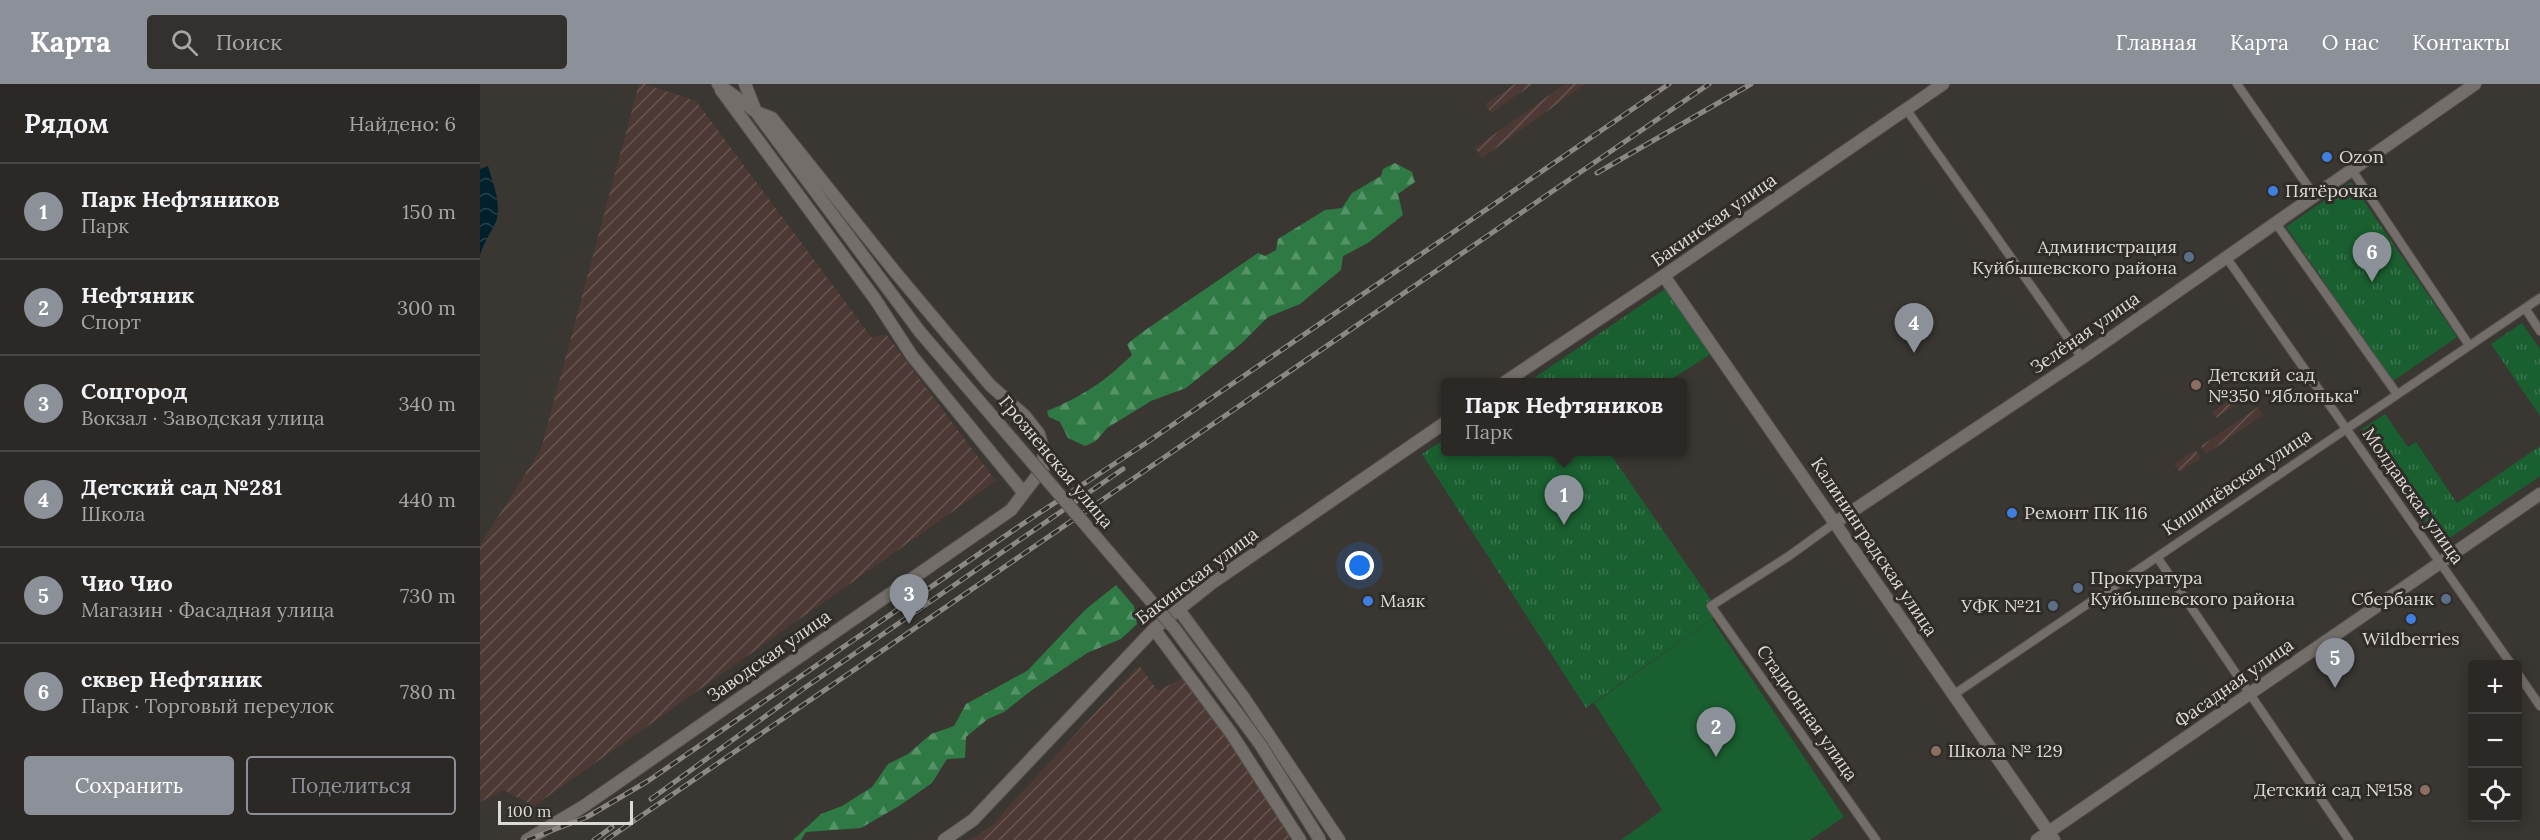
<!DOCTYPE html>
<html lang="ru">
<meta charset="utf-8">
<style>
:root{--surface:#2c2826;--page:#34302e;--text:#f1f3f6;--muted:#a6a6a7;--line:#484443;--accent:#8c9099}
body{margin:0;font-family:Lora,serif;background:var(--page);color:var(--text)}
.controls{position:absolute;right:18px;bottom:18px;display:grid;overflow:hidden;border-radius:6px;box-shadow:0 3px 15px #0003}
.controls button{width:54px;height:54px;display:grid;place-items:center;padding:0;border:0;border-bottom:2px solid var(--line);background:var(--surface);color:var(--text);font:30px sans-serif}
.scale{position:absolute;left:18px;bottom:15px;width:135px;box-sizing:border-box;padding-left:6px;border:3px solid #dcd9d7;border-top:0;font-size:16px;line-height:21px;white-space:nowrap;color:#dcd9d7;-webkit-text-stroke:4px #302c28;paint-order:stroke}
.you{position:absolute;left:880px;top:482px;width:21px;height:21px;margin:-15px;border:4px solid #fff;border-radius:50%;background:#1a73e8;box-shadow:0 0 0 9px #1a73e833}
.badge{display:grid;place-items:center;width:39px;height:39px;border-radius:50%;background:var(--accent);color:#fff;font-size:20px;font-weight:700}
.pin{position:absolute;translate:-50% -50px;filter:drop-shadow(0 2px 3px #0008)}
.pin::after{content:'';position:absolute;top:32px;width:21px;height:18px;background:inherit;clip-path:polygon(0 0,100% 0,50% 100%)}
.popup{position:absolute;left:961px;top:294px;width:246px;height:78px;box-sizing:border-box;display:grid;place-content:center;border-radius:6px;background:var(--surface);filter:drop-shadow(0 2px 4px #0005);font-size:20px;white-space:nowrap;color:var(--muted)}
.popup b{font-size:22px;color:var(--text)}
.popup::after{content:'';position:absolute;left:50%;top:100%;margin-left:-12px;border:12px solid transparent;border-top-color:var(--surface)}
.list{margin:0;padding:0;list-style:none}
h2{display:flex;justify-content:space-between;align-items:center;height:78px;margin:0;padding:0 24px;font-size:26px}
h2 small{font-size:20px;font-weight:400;color:var(--muted)}
.list li{display:grid;grid-template-columns:39px 1fr auto;gap:18px;align-items:center;box-sizing:border-box;height:96px;padding:0 24px;border-top:2px solid var(--line)}
.list b{display:block;font-size:22px;white-space:nowrap}
.list p{margin:0;font-size:20px;white-space:nowrap;color:var(--muted)}
.list em{font-size:20px;font-style:normal;color:var(--muted)}
.actions{display:flex;gap:12px;padding:18px 24px}
.actions a{flex:1;padding:14px 0;border:2px solid var(--accent);border-radius:6px;text-align:center;font-size:21px;color:var(--accent)}
.actions .main{background:var(--accent);color:#fff}
.icon{flex:none;width:33px;height:33px;fill:none;stroke:currentColor;stroke-width:2;stroke-linecap:round;stroke-linejoin:round}
.map{position:relative;flex:none;width:2060px;height:756px;overflow:hidden}
header{display:flex;align-items:center;gap:36px;box-sizing:border-box;height:84px;padding:0 30px;background:var(--accent);color:#fff}
header strong{font-size:28px}
nav{display:flex;gap:33px;margin-inline-start:auto;font-size:21px}
.search{width:420px;height:54px;background:var(--page);display:flex;align-items:center;gap:15px;box-sizing:border-box;padding:0 21px;border-radius:6px;color:var(--muted);font-size:22px}
main{display:flex}
aside{flex:1;background:var(--surface)}
.map>svg:first-child{display:block}
</style>
<header>
<strong>Карта</strong>
<div class="search"><svg class="icon" aria-label="search" viewBox="0 0 24 24"><circle cx="10" cy="10" r="6"/><path d="M15 15l6 6"/></svg>Поиск</div>
<nav><a>Главная</a><a>Карта</a><a>О нас</a><a>Контакты</a></nav>
</header>
<main>
<aside>
<h2>Рядом<small>Найдено: 6</small></h2>
<ul class="list">
<li><span class="badge">1</span><div><b>Парк Нефтяников</b><p>Парк</p></div><em>150 m</em></li>
<li><span class="badge">2</span><div><b>Нефтяник</b><p>Спорт</p></div><em>300 m</em></li>
<li><span class="badge">3</span><div><b>Соцгород</b><p>Вокзал · Заводская улица</p></div><em>340 m</em></li>
<li><span class="badge">4</span><div><b>Детский сад №281</b><p>Школа</p></div><em>440 m</em></li>
<li><span class="badge">5</span><div><b>Чио Чио</b><p>Магазин · Фасадная улица</p></div><em>730 m</em></li>
<li><span class="badge">6</span><div><b>сквер Нефтяник</b><p>Парк · Торговый переулок</p></div><em>780 m</em></li>
</ul>
<div class="actions"><a class="main">Сохранить</a><a>Поделиться</a></div>
</aside>
<div class="map">
<svg width="2060" height="756" viewBox="0 0 2060 756">
<defs>
<pattern id="industrial-furrows" width="10" height="10" patternUnits="userSpaceOnUse" patternTransform="scale(1.5)"><rect width="10" height="10" fill="#4d3934"/><path d="M-1 1l2-2M0 10L10 0M9 11l2-2" fill="none" stroke="#665551"/></pattern>
<pattern id="forest-firs" width="22" height="20" patternUnits="userSpaceOnUse" patternTransform="scale(1.5)"><rect width="22" height="20" fill="#2f7a44"/><path d="M5 1l3.5 6h-7zM16 11l3.5 6h-7z" fill="#569267"/></pattern>
<pattern id="park-tufts" width="24" height="20" patternUnits="userSpaceOnUse" patternTransform="scale(1.5)"><rect width="24" height="20" fill="#1a5f30"/><path d="M3 7l-1-3M5 7V3M7 7l1-3M15 17l-1-3M17 17v-4M19 17l1-3" fill="none" stroke="#3b754d"/></pattern>
<pattern id="water-waves" width="16" height="10" patternUnits="userSpaceOnUse" patternTransform="scale(1.5)"><rect width="16" height="10" fill="#00212c"/><path d="M0 5q4-4 8 0t8 0" fill="none" stroke="#25414a"/></pattern>
</defs>
<rect width="100%" height="100%" fill="#3a3632"/>
<path fill="url(#industrial-furrows)" d="M 159,0 L 165,0 L 216,17 L 392,254 L 406,250 L 516,397 L 54,722 L 24,706 L 0,718 L 0,461 L 61,365 Z
M 1035,0 L 1053,0 L 1011,29 L 1005,20 Z
M 1085,0 L 1105,0 L 1002,74 L 995,64 Z
M 1767,304 L 1772,310 L 1736,334 L 1732,328 Z
M 1778,323 L 1783,331 L 1726,370 L 1721,362 Z
M 1715,366 L 1721,374 L 1700,388 L 1694,380 Z
M 659,581 L 678,607 L 706,592 L 814,756 L 490,756 L 511,742 Z"/>
<path fill="#1a5f30" d="M 1232,535 L 1364,733 L 1330,756 L 1141,756 L 1182,726 L 1114,619 Z"/>
<path fill="url(#forest-firs)" d="M 915,79 L 932,88 L 935,98 L 918,110 L 923,131 L 888,159 L 863,172 L 861,186 L 820,220 L 788,233 L 762,259 L 706,304 L 671,317 L 627,344 L 616,357 L 605,362 L 588,354 L 580,338 L 569,333 L 567,327 C 603,312 624,298 652,271 L 647,260 L 664,247 L 778,169 L 785,172 L 796,166 L 798,155 L 845,126 L 862,124 L 872,109 L 901,92 L 903,85 Z
M 636,501 L 654,522 L 657,540 L 641,555 L 607,569 L 552,606 L 524,628 L 508,635 L 486,653 L 485,674 L 467,675 L 452,699 L 419,722 L 381,744 L 326,748 L 321,756 L 313,756 L 341,730 L 362,722 L 392,703 L 408,680 L 428,670 L 451,650 L 474,642 L 486,620 L 547,587 L 605,526 Z"/>
<path fill="url(#park-tufts)" d="M 1871,98 L 1977,253 L 1913,297 L 1806,143 Z
M 1185,205 L 1231,270 L 1187,298 L 1048,298 Z
M 2042,239 L 2060,265 L 2060,332 L 2011,260 Z
M 1905,330 L 1928,363 L 1936,358 L 1977,419 L 2060,362 L 2060,392 L 1961,460 L 1882,345 Z
M 965,355 L 966,368 L 1129,368 L 1240,529 L 1106,624 L 942,370 Z"/>
<path fill="url(#water-waves)" d="M 8,82 C 13,100 24,125 14,142 C 8,153 4,159 0,171 L 0,85 Z"/>
<g fill="none" stroke-linecap="round" stroke-linejoin="round">
<defs>
<path id="street" d="M 1757,0 L 1834,111
M 1426,25 L 1602,274
M 1872,86 L 1989,261
M 1795,138 L 1917,310
M 1746,173 L 2031,580
M 2045,224 L 2060,247
M 1356,438 L 1309,472 L 1231,522 L 1396,756
M 1677,473 L 1869,756
M 2038,590 L 2060,622
M 1473,611 L 2060,214"/>
<path id="secondary" d="M 265,0 L 276,28 L 440,248
M 241,6 L 395,215 L 432,272 L 543,408
M 1184,192 L 1574,756
M 1025,298 L 1176,197 L 1463,0
M 1356,438 L 1602,274 L 1995,0
M 699,526 L 764,614 L 859,756
M 674,545 L 751,649 L 820,756
M 47,756 L 104,722 L 531,426 L 563,384 L 564,368 L 559,350 L 545,332 L 510,301 L 416,189 L 292,34 L 276,28 L 238,0
M 464,756 L 493,736 L 674,545 L 732,499 L 966,338
M 1557,756 L 2060,410"/>
</defs>
<use href="#street" stroke="#55524f" stroke-width="10"/>
<use href="#secondary" stroke="#55524f" stroke-width="14"/>
<use href="#street" stroke="#736e6a" stroke-width="8"/>
<use href="#secondary" stroke="#736e6a" stroke-width="12"/>
<defs>
<path id="rail" d="M 1117,89 L 1271,0
M 171,715 L 323,605 L 643,385
M 47,756 L 107,733 L 168,697 L 544,439 L 666,359 L 1189,0
M 114,756 L 132,743
M 126,756 L 1229,0"/>
</defs>
<use href="#rail" stroke="#8b8885" stroke-width="5"/>
<use href="#rail" stroke="#302c28" stroke-width="3" stroke-dasharray="9" stroke-linecap="butt"/>
<defs>
<path id="secondary-bridge" d="M 440,248 L 694,544 L 780,660 L 840,756"/>
</defs>
<use href="#secondary-bridge" stroke="#55524f" stroke-width="14" stroke-linecap="butt"/>
<use href="#secondary-bridge" stroke="#736e6a" stroke-width="12"/>
</g>
<g fill="#3f7fe0" stroke="#302c28" stroke-width="2">
<circle cx="1847" cy="73" r="6"/>
<circle cx="1793" cy="107" r="6"/>
<circle cx="1532" cy="429" r="6"/>
<circle cx="888" cy="517" r="6"/>
<circle cx="1931" cy="535" r="6"/>
</g>
<g fill="#5c6f8a" stroke="#302c28" stroke-width="2">
<circle cx="1709" cy="173" r="6"/>
<circle cx="1598" cy="504" r="6"/>
<circle cx="1966" cy="515" r="6"/>
<circle cx="1573" cy="522" r="6"/>
</g>
<g fill="#8d6e63" stroke="#302c28" stroke-width="2">
<circle cx="1716" cy="301" r="6"/>
<circle cx="1456" cy="667" r="6"/>
<circle cx="1945" cy="706" r="6"/>
</g>
<g text-anchor="middle" stroke-width="6" stroke-linejoin="round" paint-order="stroke">
<g font-size="18" fill="#dcd9d7" stroke="#302c28" text-anchor="start">
<text x="1859" y="79">Ozon</text>
<text x="1805" y="113">Пятёрочка</text>
<text x="1697" y="169" text-anchor="end">Администрация<tspan x="1697" dy="21">Куйбышевского района</tspan></text>
<text x="1728" y="297">Детский сад<tspan x="1728" dy="21">№350 "Яблонька"</tspan></text>
<text x="1544" y="435">Ремонт ПК 116</text>
<text x="1610" y="500">Прокуратура<tspan x="1610" dy="21">Куйбышевского района</tspan></text>
<text x="1954" y="521" text-anchor="end">Сбербанк</text>
<text x="900" y="523">Маяк</text>
<text x="1561" y="528" text-anchor="end">УФК №21</text>
<text x="1931" y="561" text-anchor="middle">Wildberries</text>
<text x="1468" y="673">Школа № 129</text>
<text x="1933" y="712" text-anchor="end">Детский сад №158</text>
</g>
<g font-size="18" fill="#dcd9d7" stroke="#302c28">
<text transform="translate(1234 136) rotate(-35)" y="6">Бакинская улица</text>
<text transform="translate(1605 249) rotate(-35)" y="6">Зелёная улица</text>
<text transform="translate(576 378) rotate(50)" y="6">Грозненская улица</text>
<text transform="translate(1757 398) rotate(-34)" y="6">Кишинёвская улица</text>
<text transform="translate(1933 412) rotate(55)" y="6">Молдавская улица</text>
<text transform="translate(1394 463) rotate(56)" y="6">Калининградская улица</text>
<text transform="translate(717 492) rotate(-37)" y="6">Бакинская улица</text>
<text transform="translate(289 572) rotate(-35)" y="6">Заводская улица</text>
<text transform="translate(1754 599) rotate(-35)" y="6">Фасадная улица</text>
<text transform="translate(1327 629) rotate(55)" y="6">Стадионная улица</text>
</g>
</g>
</svg>
<div class="controls">
<button>+</button>
<button>−</button>
<button><svg class="icon" aria-label="locate" viewBox="0 0 24 24"><circle cx="12" cy="12" r="6"/><path d="M12 2v4M12 18v4M2 12h4M18 12h4"/></svg></button>
</div>
<div class="scale">100 m</div>
<div class="you"></div>
<div class="pin badge" style="left:1084px;top:441px">1</div>
<div class="popup"><b>Парк Нефтяников</b>Парк</div>
<div class="pin badge" style="left:1236px;top:673px">2</div>
<div class="pin badge" style="left:429px;top:540px">3</div>
<div class="pin badge" style="left:1434px;top:269px">4</div>
<div class="pin badge" style="left:1855px;top:604px">5</div>
<div class="pin badge" style="left:1892px;top:198px">6</div>
</div>
</main>
